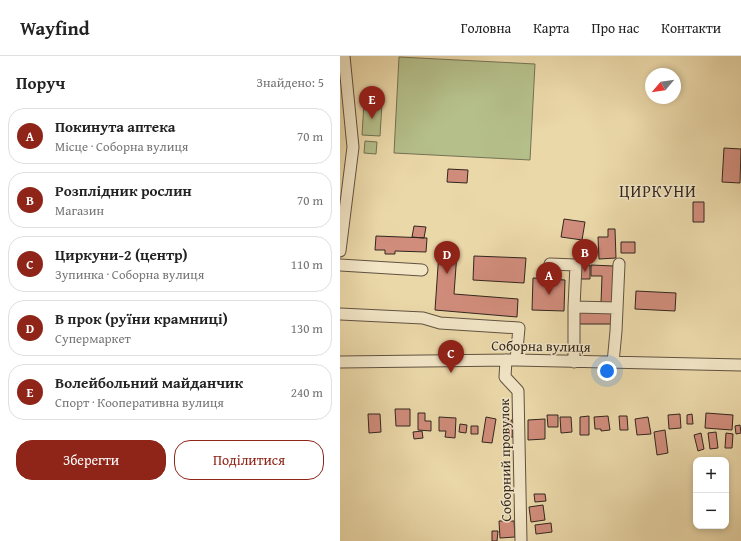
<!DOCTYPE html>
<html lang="uk">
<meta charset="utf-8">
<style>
:root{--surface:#fff;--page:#f2f2f2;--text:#222;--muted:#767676;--line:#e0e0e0;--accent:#8f2418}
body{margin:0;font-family:"Gentium Book Plus",serif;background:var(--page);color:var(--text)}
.controls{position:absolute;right:12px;bottom:12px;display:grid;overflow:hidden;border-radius:8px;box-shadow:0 2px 6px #0003}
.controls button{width:36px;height:36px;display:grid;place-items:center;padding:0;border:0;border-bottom:1px solid var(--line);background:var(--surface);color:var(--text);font:20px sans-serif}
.compass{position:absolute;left:305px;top:12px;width:36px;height:36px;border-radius:50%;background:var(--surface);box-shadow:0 2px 6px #0003;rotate:241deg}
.you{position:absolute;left:267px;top:315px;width:14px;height:14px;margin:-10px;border:3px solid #fff;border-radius:50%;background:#1a73e8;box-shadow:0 0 0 6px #1a73e833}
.badge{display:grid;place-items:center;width:26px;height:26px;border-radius:50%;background:var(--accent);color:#fff;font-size:13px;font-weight:700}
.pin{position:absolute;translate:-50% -33px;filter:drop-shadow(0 1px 2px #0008)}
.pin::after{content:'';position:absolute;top:21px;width:14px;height:12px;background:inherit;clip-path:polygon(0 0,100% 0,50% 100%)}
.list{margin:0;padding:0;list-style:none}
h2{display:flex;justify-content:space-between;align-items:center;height:52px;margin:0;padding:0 16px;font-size:17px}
h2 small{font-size:13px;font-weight:400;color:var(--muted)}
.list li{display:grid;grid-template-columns:26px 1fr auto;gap:12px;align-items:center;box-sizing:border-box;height:56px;margin:0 8px 8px;padding:0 8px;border:1px solid var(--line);border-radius:16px}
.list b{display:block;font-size:15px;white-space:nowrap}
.list p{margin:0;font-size:13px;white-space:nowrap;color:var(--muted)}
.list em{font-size:13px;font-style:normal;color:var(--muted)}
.actions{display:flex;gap:8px;padding:12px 16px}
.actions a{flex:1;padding:9px 0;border:1px solid var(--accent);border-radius:16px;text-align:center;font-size:14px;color:var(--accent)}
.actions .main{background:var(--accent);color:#fff}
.map{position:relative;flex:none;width:401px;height:485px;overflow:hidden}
header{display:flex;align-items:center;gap:24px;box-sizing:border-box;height:56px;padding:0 20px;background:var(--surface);border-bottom:1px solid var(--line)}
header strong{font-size:19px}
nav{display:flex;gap:22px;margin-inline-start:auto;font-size:14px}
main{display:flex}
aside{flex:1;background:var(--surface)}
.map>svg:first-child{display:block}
</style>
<header>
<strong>Wayfind</strong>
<nav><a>Головна</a><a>Карта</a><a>Про нас</a><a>Контакти</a></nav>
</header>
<main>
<aside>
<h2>Поруч<small>Знайдено: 5</small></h2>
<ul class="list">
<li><span class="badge">A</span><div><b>Покинута аптека</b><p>Місце · Соборна вулиця</p></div><em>70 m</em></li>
<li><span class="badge">B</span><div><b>Розплідник рослин</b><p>Магазин</p></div><em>70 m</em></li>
<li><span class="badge">C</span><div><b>Циркуни-2 (центр)</b><p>Зупинка · Соборна вулиця</p></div><em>110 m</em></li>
<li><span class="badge">D</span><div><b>В прок (руїни крамниці)</b><p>Супермаркет</p></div><em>130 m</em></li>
<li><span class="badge">E</span><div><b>Волейбольний майданчик</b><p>Спорт · Кооперативна вулиця</p></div><em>240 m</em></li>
</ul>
<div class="actions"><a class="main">Зберегти</a><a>Поділитися</a></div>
</aside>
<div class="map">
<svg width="401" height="485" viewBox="0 0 401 485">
<rect width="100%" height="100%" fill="#ebd8a9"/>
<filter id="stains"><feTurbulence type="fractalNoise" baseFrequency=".005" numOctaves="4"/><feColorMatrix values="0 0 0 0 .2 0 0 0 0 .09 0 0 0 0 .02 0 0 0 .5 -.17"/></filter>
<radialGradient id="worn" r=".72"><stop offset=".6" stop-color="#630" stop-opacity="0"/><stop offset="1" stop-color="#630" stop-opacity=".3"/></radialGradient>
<path fill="#b5bf8a" stroke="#747254" d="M 59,1 L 195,8 L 190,104 L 54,97 Z
M 24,46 L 42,47 L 40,80 L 22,79 Z
M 25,85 L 37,86 L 36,98 L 24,97 Z"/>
<path fill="#d18d7c" stroke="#32261e" d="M 384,92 L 401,93 L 400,127 L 382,126 Z
M 108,113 L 128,114 L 127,127 L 107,126 Z
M 353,146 L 364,146 L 364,166 L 353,166 Z
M 224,163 L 245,166 L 242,184 L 221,181 Z
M 74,170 L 86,171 L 84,182 L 72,181 Z
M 268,173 L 275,173 L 276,202 L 259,203 L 258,181 L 268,181 Z
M 36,180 L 87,182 L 86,196 L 55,195 L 55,198 L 45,198 L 45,194 L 35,194 Z
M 281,186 L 295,186 L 295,197 L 281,197 Z
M 249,189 L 251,205 L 243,206 L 241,190 Z
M 99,196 L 117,197 L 114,238 L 178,243 L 177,261 L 95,254 Z
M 134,200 L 186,202 L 184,227 L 133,224 Z
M 240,209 L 250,209 L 250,223 L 241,223 Z
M 251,209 L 274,210 L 274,247 L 261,247 L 262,220 L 251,220 Z
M 193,222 L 225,224 L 224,255 L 192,254 Z
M 296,235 L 336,237 L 335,255 L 295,253 Z
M 236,254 L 274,255 L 274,268 L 235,268 Z
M 55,353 L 70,353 L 70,370 L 56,370 Z
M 78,357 L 85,357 L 85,365 L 91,365 L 91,375 L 78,374 Z
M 366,357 L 393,359 L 392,374 L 365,372 Z
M 28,358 L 40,358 L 41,376 L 29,377 Z
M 340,358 L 341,372 L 329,373 L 328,359 Z
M 352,358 L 353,368 L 347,368 L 347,359 Z
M 207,359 L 218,359 L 218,371 L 208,371 Z
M 249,360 L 249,379 L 240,379 L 240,361 Z
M 268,360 L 270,374 L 261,375 L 261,373 L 255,373 L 254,361 Z
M 279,360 L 287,360 L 288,374 L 280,374 Z
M 99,361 L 116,362 L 115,382 L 105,381 L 106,375 L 99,375 Z
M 146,361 L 156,363 L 152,387 L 142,386 Z
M 220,361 L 231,361 L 232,376 L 221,377 Z
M 308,361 L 311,378 L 297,379 L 295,363 Z
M 205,363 L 205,383 L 188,384 L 188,364 Z
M 172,364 L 173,381 L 164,382 L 164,365 Z
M 120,368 L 127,369 L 126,377 L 119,376 Z
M 400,369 L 401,377 L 396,378 L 395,370 Z
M 131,370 L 138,370 L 138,378 L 131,378 Z
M 325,374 L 328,397 L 317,399 L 314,376 Z
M 82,375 L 83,382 L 74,383 L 73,376 Z
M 376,376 L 378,392 L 370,393 L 368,377 Z
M 361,377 L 364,393 L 358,395 L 354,379 Z
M 386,377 L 393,378 L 392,392 L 385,392 Z
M 194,438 L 205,438 L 206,445 L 195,446 Z
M 203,449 L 205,464 L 191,466 L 189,451 Z
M 159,465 L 174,465 L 175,481 L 160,482 Z
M 211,467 L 212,476 L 196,478 L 195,469 Z
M 152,475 L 158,475 L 157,485 L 152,485 Z"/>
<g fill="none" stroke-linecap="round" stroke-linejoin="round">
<defs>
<path id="minor" d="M 0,195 L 13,91 L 4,0
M 210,208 L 236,209 L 234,251
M 0,209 L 82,214
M 0,258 L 83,262 L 100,267 L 179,272 L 176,304
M 166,304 L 165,321 L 178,335 L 181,485
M 0,306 L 176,304 L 401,309
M 234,306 L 234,251 L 277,252
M 273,307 L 276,275 L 279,208"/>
</defs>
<use href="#minor" stroke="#605241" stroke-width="13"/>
<use href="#minor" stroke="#f2e6c7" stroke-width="11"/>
</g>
<g text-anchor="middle" stroke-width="3" stroke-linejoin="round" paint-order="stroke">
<g font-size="14" fill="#32261e" stroke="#f2e6c7">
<text transform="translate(201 290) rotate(1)" y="5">Соборна вулиця</text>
<text transform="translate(165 404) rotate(-91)" y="5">Соборний провулок</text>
</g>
<g font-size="16" letter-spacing="1" fill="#32261e" stroke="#f2e6c7">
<text x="318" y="141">ЦИРКУНИ</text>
</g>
</g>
<rect width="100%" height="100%" filter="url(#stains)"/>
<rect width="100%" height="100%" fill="url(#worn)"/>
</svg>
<div class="controls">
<button>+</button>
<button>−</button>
</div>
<svg class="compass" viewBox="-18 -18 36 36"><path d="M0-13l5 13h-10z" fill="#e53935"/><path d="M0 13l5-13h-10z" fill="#767676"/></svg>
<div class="you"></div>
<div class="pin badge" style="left:209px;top:239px">A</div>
<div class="pin badge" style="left:245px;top:216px">B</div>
<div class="pin badge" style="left:111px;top:317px">C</div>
<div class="pin badge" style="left:107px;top:218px">D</div>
<div class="pin badge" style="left:32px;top:63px">E</div>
</div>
</main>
